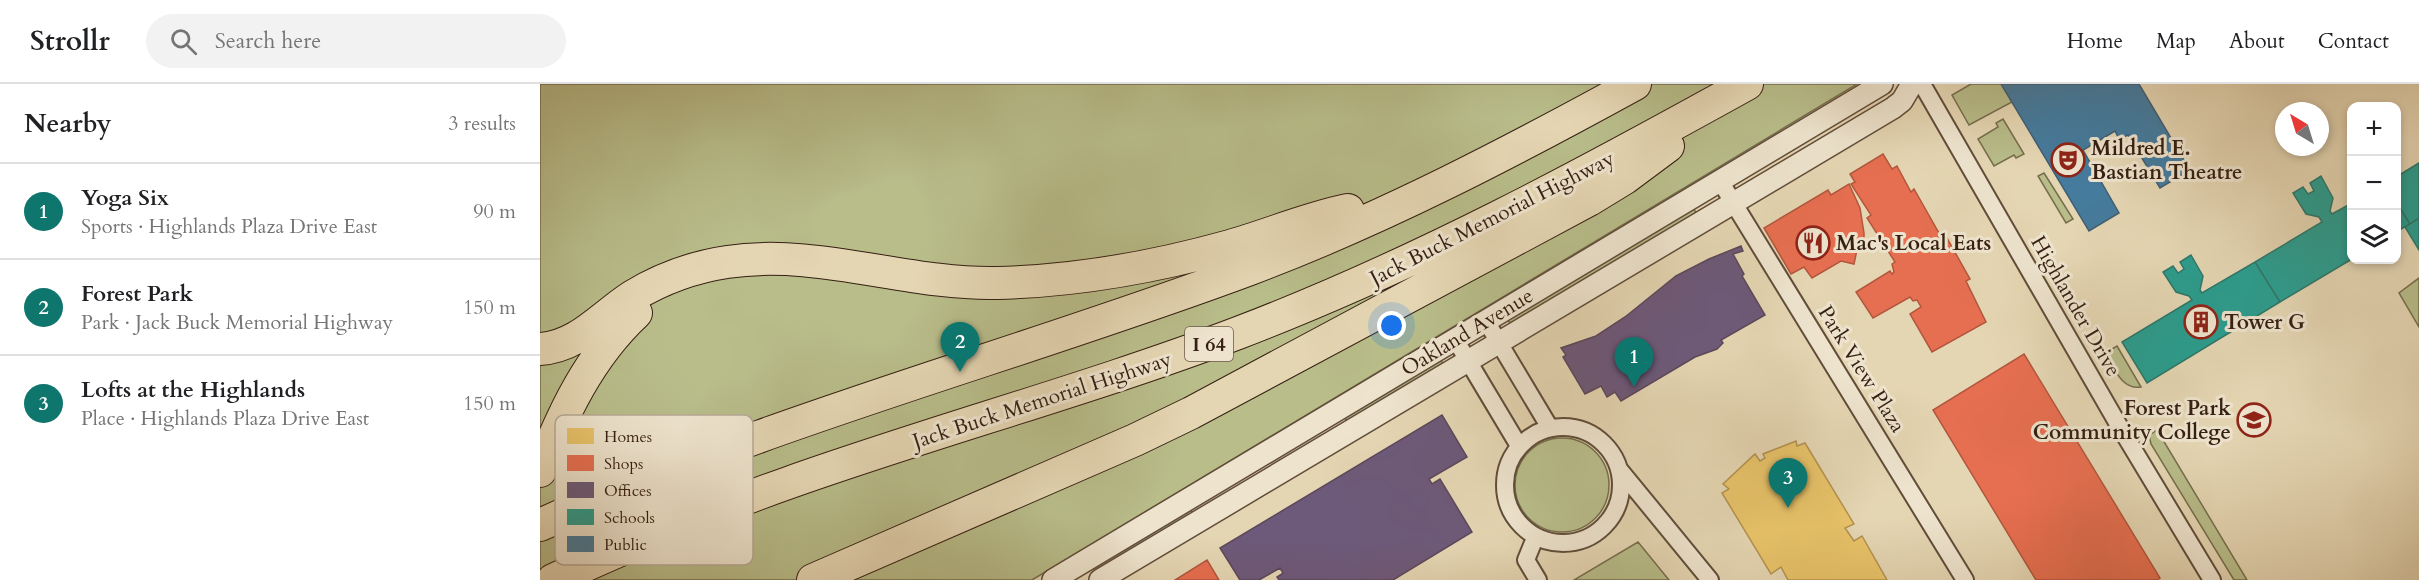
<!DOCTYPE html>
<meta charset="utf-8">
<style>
:root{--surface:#fff;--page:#f2f2f2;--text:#202124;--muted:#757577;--line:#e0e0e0;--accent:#0f766e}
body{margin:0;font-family:Cardo,serif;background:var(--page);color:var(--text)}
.controls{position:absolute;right:18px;top:18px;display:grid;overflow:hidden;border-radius:12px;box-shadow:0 3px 9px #0003}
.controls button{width:54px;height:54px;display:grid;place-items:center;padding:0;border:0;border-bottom:2px solid var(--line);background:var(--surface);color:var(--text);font:30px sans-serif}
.compass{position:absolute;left:1735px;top:18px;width:54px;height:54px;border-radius:50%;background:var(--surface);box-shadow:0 3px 9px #0003;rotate:322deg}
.you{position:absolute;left:852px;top:242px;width:21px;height:21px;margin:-15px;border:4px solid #fff;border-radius:50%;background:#1a73e8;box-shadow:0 0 0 9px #1a73e833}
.badge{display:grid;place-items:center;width:39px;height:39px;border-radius:50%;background:var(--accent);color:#fff;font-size:20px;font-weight:700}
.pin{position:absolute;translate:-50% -50px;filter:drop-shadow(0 2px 3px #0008)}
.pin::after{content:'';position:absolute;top:32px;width:21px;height:18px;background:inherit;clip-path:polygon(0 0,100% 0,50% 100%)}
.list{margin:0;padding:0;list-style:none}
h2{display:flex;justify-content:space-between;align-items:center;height:78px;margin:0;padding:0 24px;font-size:26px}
h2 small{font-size:20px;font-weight:400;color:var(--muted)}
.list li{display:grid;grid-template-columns:39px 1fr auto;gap:18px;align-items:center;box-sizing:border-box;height:96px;padding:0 24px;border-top:2px solid var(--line)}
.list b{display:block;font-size:22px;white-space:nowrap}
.list p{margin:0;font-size:20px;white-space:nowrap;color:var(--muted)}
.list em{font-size:20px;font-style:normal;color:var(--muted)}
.icon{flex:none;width:33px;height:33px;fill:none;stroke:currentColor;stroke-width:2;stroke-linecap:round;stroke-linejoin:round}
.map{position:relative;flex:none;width:1879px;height:496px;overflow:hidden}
header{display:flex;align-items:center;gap:36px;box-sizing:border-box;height:84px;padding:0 30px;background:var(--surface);border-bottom:2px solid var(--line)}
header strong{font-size:28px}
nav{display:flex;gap:33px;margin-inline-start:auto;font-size:21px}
.search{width:420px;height:54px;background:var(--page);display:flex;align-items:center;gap:15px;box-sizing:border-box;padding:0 21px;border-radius:33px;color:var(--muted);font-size:22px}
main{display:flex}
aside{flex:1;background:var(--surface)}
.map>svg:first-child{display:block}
</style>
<header>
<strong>Strollr</strong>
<div class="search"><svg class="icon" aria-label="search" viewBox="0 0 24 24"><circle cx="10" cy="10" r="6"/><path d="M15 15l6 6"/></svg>Search here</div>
<nav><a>Home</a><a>Map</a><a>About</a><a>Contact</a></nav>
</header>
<main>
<aside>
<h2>Nearby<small>3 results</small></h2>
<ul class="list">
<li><span class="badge">1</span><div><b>Yoga Six</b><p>Sports · Highlands Plaza Drive East</p></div><em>90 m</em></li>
<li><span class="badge">2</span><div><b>Forest Park</b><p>Park · Jack Buck Memorial Highway</p></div><em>150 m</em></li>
<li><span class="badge">3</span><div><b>Lofts at the Highlands</b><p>Place · Highlands Plaza Drive East</p></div><em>150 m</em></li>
</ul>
</aside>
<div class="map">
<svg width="1879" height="496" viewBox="0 0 1879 496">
<rect width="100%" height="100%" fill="#e5d6b3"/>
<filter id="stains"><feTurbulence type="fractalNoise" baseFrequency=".00333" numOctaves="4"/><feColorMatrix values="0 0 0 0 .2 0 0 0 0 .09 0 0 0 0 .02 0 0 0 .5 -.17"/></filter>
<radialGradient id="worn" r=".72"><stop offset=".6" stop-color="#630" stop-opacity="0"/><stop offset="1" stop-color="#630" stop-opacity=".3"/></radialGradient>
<path fill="#b8bd8a" stroke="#766e4e" stroke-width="1.5" d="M 0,0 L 1317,0 L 492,496 L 0,496 Z
M 1431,0 L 1462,0 L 1472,18 L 1429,41 L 1412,11 Z
M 1463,35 L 1484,70 L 1476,74 L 1474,71 L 1454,82 L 1438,55 L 1458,43 L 1456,39 Z
M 1504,89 L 1533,135 L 1526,139 L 1498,92 Z
M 1154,125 L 1156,129 L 972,240 L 967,236 Z
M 1879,194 L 1879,243 L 1859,209 Z
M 1577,262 L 1601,303 C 1581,306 1574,283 1565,269 Z
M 901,276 L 903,281 L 808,339 L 803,331 Z
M 1617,346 L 1707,496 L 1694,496 L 1611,360 L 1609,351 Z
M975 401a47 47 0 1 1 94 0a47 47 0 1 1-94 0Z
M 649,423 L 654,431 L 558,488 L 554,484 Z
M 1098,458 L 1129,496 L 1034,496 Z"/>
<path fill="#e9c46a" stroke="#b39250" stroke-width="1.5" d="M 1256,357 L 1257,362 L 1265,359 L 1314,440 L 1305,444 L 1314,457 L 1322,452 L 1347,496 L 1248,496 L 1241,483 L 1231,490 L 1182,409 L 1189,405 L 1183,400 L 1215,370 L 1220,377 L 1225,374 L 1223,370 Z"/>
<path fill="#e76f51" stroke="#b2573e" stroke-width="1.5" d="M 1343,70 L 1352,85 L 1357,82 L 1371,108 L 1374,105 L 1399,149 L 1403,147 L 1430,195 L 1426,197 L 1446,238 L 1392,268 L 1370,230 L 1381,223 L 1377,216 L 1373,217 L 1370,213 L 1333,234 L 1316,208 L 1350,187 L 1352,190 L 1354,188 L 1352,180 L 1355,178 L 1327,134 L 1331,131 L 1311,100 L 1315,98 L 1310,90 Z
M 1309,100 L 1320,124 L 1324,149 L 1324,162 L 1318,161 L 1314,180 L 1301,177 L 1272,194 L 1264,183 L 1251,190 L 1224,144 L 1288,106 L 1291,111 Z
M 1484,270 L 1620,494 L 1617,496 L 1496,496 L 1393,326 Z
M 667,476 L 679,496 L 635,496 Z"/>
<path fill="#6d597a" stroke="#5c485b" stroke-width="1.5" d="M 1201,162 L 1203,167 L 1193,170 L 1204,190 L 1202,192 L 1225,231 L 1181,256 L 1183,259 L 1177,265 L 1155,273 L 1081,317 L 1075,308 L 1067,313 L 1061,302 L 1045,310 L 1023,273 L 1026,271 L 1021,264 L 1056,252 L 1085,233 L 1136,192 L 1169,175 Z
M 902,331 L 927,373 L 889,395 L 892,400 L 900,395 L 932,448 L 853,496 L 739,496 L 737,493 L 743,489 L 740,484 L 719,496 L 700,496 L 680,464 Z"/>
<path fill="#2a9d8f" stroke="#2d776a" stroke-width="1.5" d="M 1879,79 L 1879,134 L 1870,140 L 1856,118 L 1856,93 Z
M 1781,92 L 1793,114 L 1790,127 L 1792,130 L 1812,119 L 1812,175 L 1740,218 L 1715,178 L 1782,138 L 1779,133 L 1766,130 L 1753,109 L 1763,103 L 1768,110 L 1774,107 L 1770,99 Z
M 1856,118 L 1870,140 L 1856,148 Z
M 1879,134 L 1879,166 L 1865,143 Z
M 1651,171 L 1663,192 L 1660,206 L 1662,209 L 1715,178 L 1740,218 L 1607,299 L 1582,258 L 1652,216 L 1649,212 L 1636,208 L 1623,188 L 1633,182 L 1638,189 L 1644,185 L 1640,178 Z"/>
<path fill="#457b9d" stroke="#405f73" stroke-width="1.5" d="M 1461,0 L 1599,0 L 1650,86 L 1620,104 L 1588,51 L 1579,55 L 1575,47 L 1543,66 L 1579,129 L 1549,147 Z"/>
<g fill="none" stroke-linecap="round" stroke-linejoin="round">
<defs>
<path id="minor" d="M 1382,0 L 1578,340 L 1672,496
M 1180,97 L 1425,496
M 946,237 L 1010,344
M 915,255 L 979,362
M965 401a58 58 0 1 1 116 0a58 58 0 1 1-116 0Z
M 1079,385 L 1170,496
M 995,454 L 986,476 L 998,496"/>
<path id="tertiary" d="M 513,496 L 1342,0
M 560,496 L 1353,24 L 1362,17 L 1372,0"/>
<path id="motorway" d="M 0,265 C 38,263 63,231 93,212 C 121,195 154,183 187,178 C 277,164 367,201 457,199 C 536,197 615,183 690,162 C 729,151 768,134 808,126
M 0,387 C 23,329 49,273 96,229
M 0,441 C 229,336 474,273 710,185 C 843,135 971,68 1095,0
M 13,496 C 90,461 168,427 248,399 C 397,346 550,305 698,249 C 876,181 1041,92 1207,0
M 273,496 L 595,356 L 651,329 L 1049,116 L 1085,94 L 1128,62"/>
</defs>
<use href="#minor" stroke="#614d3a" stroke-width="20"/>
<use href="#tertiary" stroke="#614d3a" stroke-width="24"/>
<use href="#motorway" stroke="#351f12" stroke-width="34"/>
<use href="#minor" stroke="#eee4ce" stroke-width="16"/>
<use href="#tertiary" stroke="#eee4ce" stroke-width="21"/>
<use href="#motorway" stroke="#e5d6b3" stroke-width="32"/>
</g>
<defs>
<symbol id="theatre-ring" viewBox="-11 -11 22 22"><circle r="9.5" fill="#eee4ce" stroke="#8f2418" stroke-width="1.5"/><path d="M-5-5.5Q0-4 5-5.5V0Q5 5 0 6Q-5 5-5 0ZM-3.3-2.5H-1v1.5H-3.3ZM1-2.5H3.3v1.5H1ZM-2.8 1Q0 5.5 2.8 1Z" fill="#8f2418"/></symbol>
<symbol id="restaurant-ring" viewBox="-11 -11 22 22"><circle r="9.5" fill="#eee4ce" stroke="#8f2418" stroke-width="1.5"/><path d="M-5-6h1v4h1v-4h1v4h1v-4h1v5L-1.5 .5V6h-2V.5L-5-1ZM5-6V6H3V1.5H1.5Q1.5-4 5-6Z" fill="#8f2418"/></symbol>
<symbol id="building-ring" viewBox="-11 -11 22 22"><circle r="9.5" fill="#eee4ce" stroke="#8f2418" stroke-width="1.5"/><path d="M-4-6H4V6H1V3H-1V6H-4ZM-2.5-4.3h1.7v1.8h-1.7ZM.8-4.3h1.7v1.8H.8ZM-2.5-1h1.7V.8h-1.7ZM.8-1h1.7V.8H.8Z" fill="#8f2418"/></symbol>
<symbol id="university-ring" viewBox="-11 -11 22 22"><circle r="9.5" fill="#eee4ce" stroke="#8f2418" stroke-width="1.5"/><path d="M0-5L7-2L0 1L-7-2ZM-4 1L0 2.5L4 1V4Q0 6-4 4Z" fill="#8f2418"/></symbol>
</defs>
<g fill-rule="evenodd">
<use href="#theatre-ring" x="1509" y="57" width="38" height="38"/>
<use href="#restaurant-ring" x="1254" y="140" width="38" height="38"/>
<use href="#building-ring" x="1642" y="219" width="38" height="38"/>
<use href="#university-ring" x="1695" y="317" width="38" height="38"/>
</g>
<g text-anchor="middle" stroke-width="6" stroke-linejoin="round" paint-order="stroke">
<rect fill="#eee4ce" stroke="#6c5a4a" stroke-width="1.5" x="645" y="243" width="48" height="34" rx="4.5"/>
<g font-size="20" font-weight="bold" fill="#351f12">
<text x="669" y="267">I 64</text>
</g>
<g font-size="21" font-weight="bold" fill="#351f12" stroke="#eee4ce" text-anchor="start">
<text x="1551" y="71">Mildred E.<tspan x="1551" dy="24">Bastian Theatre</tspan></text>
<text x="1296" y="166">Mac's Local Eats</text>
<text x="1684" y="245">Tower G</text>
<text x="1691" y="331" text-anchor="end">Forest Park<tspan x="1691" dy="24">Community College</tspan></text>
</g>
<g font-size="21" fill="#351f12" stroke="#eee4ce">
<text transform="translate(952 134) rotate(-27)" y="7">Jack Buck Memorial Highway</text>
<text transform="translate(1536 222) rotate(60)" y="7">Highlander Drive</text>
<text transform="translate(927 248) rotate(-31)" y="7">Oakland Avenue</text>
<text transform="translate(1322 285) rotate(58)" y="7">Park View Plaza</text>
<text transform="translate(502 316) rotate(-18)" y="7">Jack Buck Memorial Highway</text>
</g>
</g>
<rect x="15" y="331" width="198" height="150" rx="9" fill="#eee4ce" stroke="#b6a996" stroke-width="1.5"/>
<rect x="27" y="344" width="27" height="16" fill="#e9c46a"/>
<rect x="27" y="371" width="27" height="16" fill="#e76f51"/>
<rect x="27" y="398" width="27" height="16" fill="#6d597a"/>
<rect x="27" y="425" width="27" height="16" fill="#2a9d8f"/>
<rect x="27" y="452" width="27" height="16" fill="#457b9d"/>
<g font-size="16" fill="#351f12">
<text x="64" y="358">Homes</text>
<text x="64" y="385">Shops</text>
<text x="64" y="412">Offices</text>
<text x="64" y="439">Schools</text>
<text x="64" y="466">Public</text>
</g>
<rect width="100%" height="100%" filter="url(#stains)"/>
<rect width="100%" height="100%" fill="url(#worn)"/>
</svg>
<div class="controls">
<button>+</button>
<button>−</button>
<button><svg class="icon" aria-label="layers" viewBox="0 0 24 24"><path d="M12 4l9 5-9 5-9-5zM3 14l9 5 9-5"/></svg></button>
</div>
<svg class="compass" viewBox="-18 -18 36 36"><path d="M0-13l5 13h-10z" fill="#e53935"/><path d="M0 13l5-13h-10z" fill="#757577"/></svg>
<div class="you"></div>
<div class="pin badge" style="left:1094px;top:303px">1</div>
<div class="pin badge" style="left:420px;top:288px">2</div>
<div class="pin badge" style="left:1248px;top:424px">3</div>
</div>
</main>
